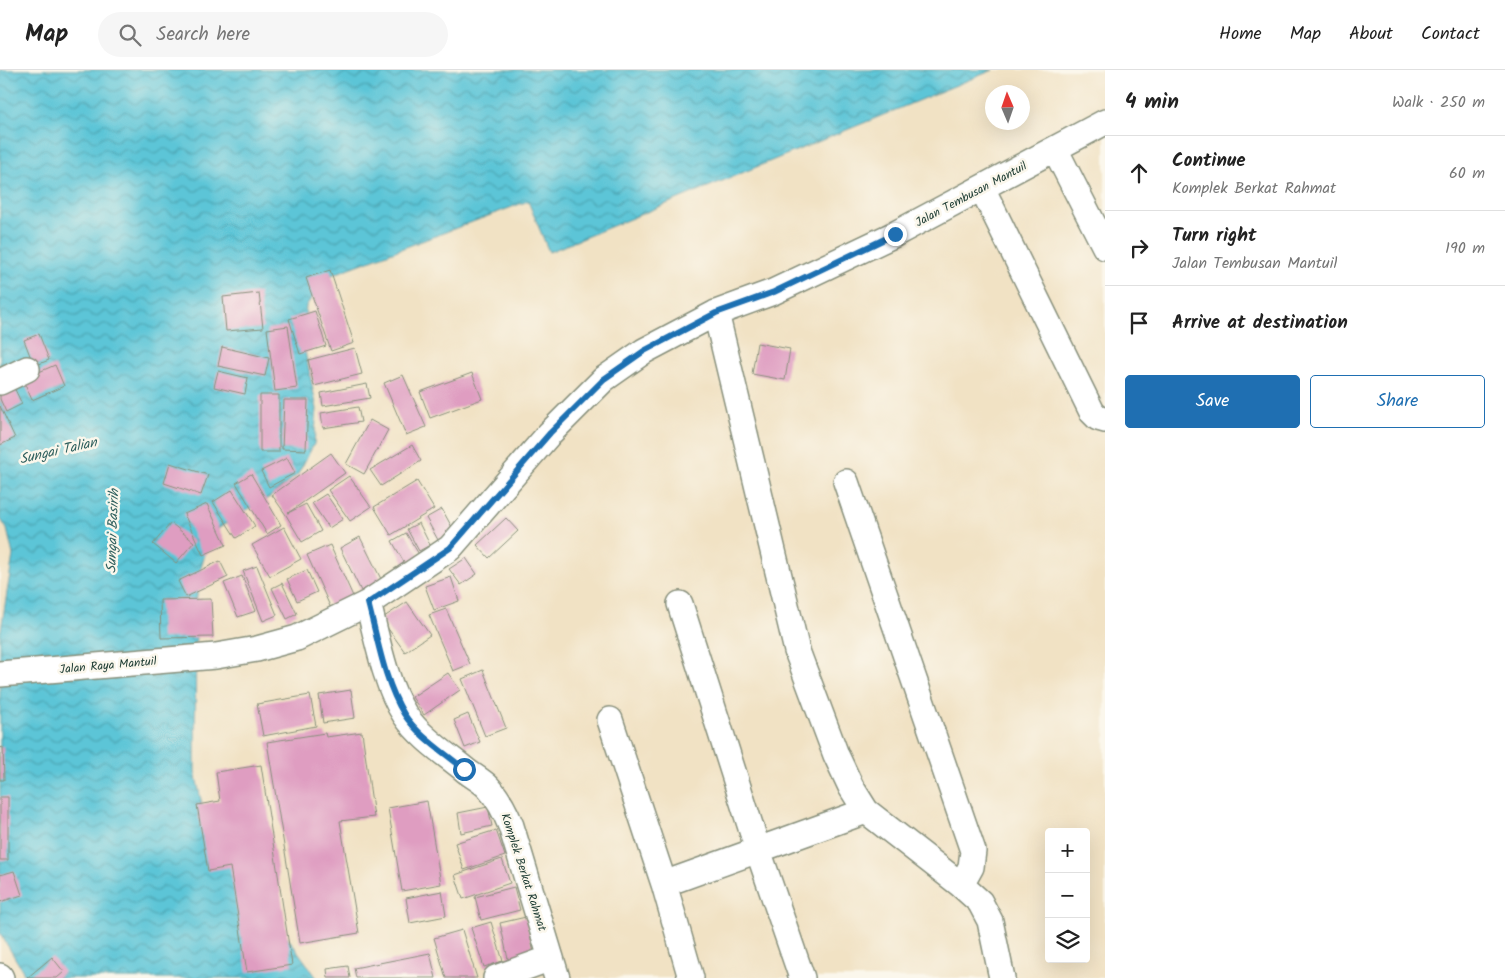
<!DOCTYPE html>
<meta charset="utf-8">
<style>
:root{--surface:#fff;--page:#f6f6f6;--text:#222;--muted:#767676;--line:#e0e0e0;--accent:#1f6fb2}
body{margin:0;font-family:Kalam,sans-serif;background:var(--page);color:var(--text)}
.controls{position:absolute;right:15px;bottom:15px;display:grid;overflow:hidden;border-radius:5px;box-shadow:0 5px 20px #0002}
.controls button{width:45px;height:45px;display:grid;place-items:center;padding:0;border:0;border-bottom:1px solid var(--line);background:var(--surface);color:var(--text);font:25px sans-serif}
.compass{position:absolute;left:985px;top:15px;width:45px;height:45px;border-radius:50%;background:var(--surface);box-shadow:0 5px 20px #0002;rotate:358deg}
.stop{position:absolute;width:15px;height:15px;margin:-11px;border:4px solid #1f6fb2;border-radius:50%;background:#fff}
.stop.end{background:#1f6fb2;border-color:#fff;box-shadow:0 1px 5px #0008}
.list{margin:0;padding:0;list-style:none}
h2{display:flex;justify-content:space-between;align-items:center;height:65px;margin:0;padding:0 20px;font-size:21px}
h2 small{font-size:16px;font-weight:400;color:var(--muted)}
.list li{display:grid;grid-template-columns:32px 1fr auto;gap:15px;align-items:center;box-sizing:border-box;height:75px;padding:0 20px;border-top:1px solid var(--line)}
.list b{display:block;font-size:19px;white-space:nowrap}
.list p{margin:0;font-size:16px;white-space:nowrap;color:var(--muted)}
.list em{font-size:16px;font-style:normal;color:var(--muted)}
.actions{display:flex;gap:10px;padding:15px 20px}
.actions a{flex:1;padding:11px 0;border:1px solid var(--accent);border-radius:5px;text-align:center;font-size:18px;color:var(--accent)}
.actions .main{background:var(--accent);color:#fff}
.icon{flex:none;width:28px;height:28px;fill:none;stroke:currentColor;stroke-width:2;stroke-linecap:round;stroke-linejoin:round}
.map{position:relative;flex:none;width:1105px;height:908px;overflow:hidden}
header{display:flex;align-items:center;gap:30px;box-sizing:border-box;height:70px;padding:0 25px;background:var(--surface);border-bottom:1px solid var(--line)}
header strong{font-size:24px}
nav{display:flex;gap:28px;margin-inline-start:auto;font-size:18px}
.search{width:350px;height:45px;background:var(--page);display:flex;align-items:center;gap:12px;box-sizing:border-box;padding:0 18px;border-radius:28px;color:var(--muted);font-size:19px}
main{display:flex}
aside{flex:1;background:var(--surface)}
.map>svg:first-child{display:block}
</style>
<header>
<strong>Map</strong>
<div class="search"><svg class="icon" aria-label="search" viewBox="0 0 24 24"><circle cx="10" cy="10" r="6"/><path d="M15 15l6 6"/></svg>Search here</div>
<nav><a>Home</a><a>Map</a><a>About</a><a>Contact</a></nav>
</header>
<main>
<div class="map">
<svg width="1105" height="908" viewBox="0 0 1105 908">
<defs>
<pattern id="water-waves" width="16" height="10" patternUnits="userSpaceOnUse" patternTransform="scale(1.25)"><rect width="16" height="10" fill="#5cc5d7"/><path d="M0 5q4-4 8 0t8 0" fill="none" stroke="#4ba1af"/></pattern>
</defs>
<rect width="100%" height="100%" fill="#fbf7ec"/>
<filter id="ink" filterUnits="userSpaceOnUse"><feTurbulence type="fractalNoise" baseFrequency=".02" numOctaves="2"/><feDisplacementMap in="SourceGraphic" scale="10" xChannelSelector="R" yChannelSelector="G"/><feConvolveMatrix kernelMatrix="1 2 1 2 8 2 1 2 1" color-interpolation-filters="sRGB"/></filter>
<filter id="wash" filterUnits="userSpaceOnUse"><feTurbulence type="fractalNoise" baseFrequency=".0096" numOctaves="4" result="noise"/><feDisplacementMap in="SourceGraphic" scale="20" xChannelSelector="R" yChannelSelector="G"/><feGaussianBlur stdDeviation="1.12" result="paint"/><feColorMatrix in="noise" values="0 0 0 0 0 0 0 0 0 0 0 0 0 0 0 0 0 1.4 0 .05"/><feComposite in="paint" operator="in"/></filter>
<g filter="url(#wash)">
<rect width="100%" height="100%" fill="#f1e2c4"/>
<path fill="url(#water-waves)" stroke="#3e8186" d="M 0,0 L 993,0 L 549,182 L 528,131 L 326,207 L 306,236 L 303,272 L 317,339 L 314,374 L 298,404 L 270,427 L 239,444 L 211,464 L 201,498 L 196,532 L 195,702 L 203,739 L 217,770 L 317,908 L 27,908 L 0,863 L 0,566 L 13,485 L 7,459 L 0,448 Z"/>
<g id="blocks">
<path fill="#df9dc1" d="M 330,200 L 354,273 L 331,281 L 306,208 Z
M 259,223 L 263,258 L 226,261 L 223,227 Z
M 315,241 L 326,276 L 300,284 L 289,249 Z
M 288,256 L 297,318 L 275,321 L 267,259 Z
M 39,264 L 49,290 L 34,296 L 24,270 Z
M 757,273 L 790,279 L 785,310 L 752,304 Z
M 222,277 L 269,288 L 265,306 L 218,296 Z
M 355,278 L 362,304 L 314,316 L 308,290 Z
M 55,295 L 64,316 L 32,330 L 23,309 Z
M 218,301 L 248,308 L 245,324 L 214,317 Z
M 472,303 L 482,329 L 430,348 L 420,322 Z
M 403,305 L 426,357 L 406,365 L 384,313 Z
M 10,309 L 22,334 L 6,342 L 0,329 L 0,314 Z
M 367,314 L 370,328 L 323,336 L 321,323 Z
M 260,325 L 279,325 L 279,382 L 260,382 Z
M 284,330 L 308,330 L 306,380 L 282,379 Z
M 0,336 L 15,368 L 0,375 Z
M 358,337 L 361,352 L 323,358 L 321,343 Z
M 370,350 L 388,360 L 364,404 L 346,394 Z
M 412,375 L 421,391 L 381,416 L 370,400 Z
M 331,383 L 345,403 L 288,443 L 306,434 L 321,461 L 302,472 L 286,445 L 272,425 Z
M 287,388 L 295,403 L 269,417 L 261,401 Z
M 170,393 L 208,405 L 201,425 L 164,413 Z
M 251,404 L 281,455 L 267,464 L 236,413 Z
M 349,406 L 371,437 L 350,451 L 328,420 Z
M 417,411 L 434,439 L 391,465 L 374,437 Z
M 232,420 L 255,456 L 236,468 L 213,432 Z
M 326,424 L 343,449 L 329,458 L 312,433 Z
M 207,434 L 226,475 L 203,485 L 184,444 Z
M 442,439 L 454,461 L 438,470 L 426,448 Z
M 506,448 L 518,461 L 489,488 L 477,475 Z
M 171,453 L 194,472 L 176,493 L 153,474 Z
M 419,453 L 430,475 L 419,481 L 407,459 Z
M 284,457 L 301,489 L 270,506 L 252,475 Z
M 406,463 L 420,486 L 405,494 L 392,471 Z
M 360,467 L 382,511 L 361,521 L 340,478 Z
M 330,475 L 356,533 L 333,543 L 307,485 Z
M 466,488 L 477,504 L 461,515 L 449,499 Z
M 220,491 L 228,507 L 186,527 L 178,511 Z
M 257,496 L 277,545 L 263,551 L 243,501 Z
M 307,500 L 317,522 L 297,531 L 287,509 Z
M 242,506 L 256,541 L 238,547 L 224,513 Z
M 451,507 L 459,531 L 434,540 L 425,516 Z
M 282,513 L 297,544 L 287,549 L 272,518 Z
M 211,529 L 213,567 L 161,568 L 160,530 Z
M 407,532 L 430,565 L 405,582 L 381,549 Z
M 446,539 L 470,594 L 453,601 L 429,545 Z
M 483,600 L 506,658 L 485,666 L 462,609 Z
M 448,603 L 460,620 L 424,645 L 412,627 Z
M 351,620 L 355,648 L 323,653 L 319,625 Z
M 310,625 L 316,656 L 263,666 L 257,634 Z
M 468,644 L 480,672 L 465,678 L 454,650 Z
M 362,662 L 374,747 L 340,751 L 359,863 L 300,873 L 267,672 L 325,663 L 326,667 Z
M 3,677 L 4,710 L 0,710 L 0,678 Z
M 261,695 L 292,895 L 247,902 L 230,797 L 208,801 L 197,735 L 220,731 L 216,702 Z
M 0,727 L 8,727 L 8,790 L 0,790 Z
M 427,731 L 441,814 L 402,821 L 388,738 Z
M 488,737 L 492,756 L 461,763 L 458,743 Z
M 496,760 L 505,786 L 464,800 L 455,773 Z
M 502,789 L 510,813 L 463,829 L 455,805 Z
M 14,801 L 22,825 L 0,832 L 0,805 Z
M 514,817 L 520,840 L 481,850 L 475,827 Z
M 442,821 L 446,846 L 410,853 L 406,828 Z
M 526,847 L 536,892 L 510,898 L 500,853 Z
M 491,852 L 503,891 L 484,897 L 471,858 Z
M 462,860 L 477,908 L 446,908 L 434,868 Z
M 430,883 L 436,908 L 356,908 L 354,898 Z
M 52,887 L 64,902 L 57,908 L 27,908 Z
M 348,896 L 350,908 L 328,908 L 327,899 Z"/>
</g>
</g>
<g filter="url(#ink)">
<use href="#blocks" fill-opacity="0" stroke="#88907c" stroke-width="1"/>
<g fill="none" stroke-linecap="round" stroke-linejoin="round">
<defs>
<path id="minor" d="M 1055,79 L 1105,177
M 982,118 L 1092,342 L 1098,348 L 1105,350
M 716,243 L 797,581 L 836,685 L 851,717 L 866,741 L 961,815 L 980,832 L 990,851 L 1002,908
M 0,312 L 27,299
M 846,412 L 973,781 L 971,797 L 961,815
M 368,533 C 377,568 385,614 405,645 C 419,666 444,683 464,699 C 471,705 481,710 488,717 C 499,729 505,741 511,756 L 557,908
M 680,534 L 758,780 L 802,908
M 0,604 L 216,586 L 257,579 L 297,568 L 368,533 L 450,478 L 550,363 L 604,309 L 644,281 L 716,243 L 773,222 L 895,164 L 1105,52
M 610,650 L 664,814 L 691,908
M 664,814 L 866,741
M 0,906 L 1,908
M 496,908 L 551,888"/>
</defs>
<use href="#minor" stroke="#88907c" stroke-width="28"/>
<use href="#minor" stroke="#fff" stroke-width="25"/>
</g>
</g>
<g fill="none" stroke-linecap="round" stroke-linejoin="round" filter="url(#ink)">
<path stroke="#1f6fb2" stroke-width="6" d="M 464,699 C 445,683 418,666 404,644 C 384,611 378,570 368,533 L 450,478 L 550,363 L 604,309 L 644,281 L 716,243 L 774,222 L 895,164"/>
</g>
<g text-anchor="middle" stroke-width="5" stroke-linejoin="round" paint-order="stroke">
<g font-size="12" fill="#1f3d34" stroke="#fbf7ec">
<text transform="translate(971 124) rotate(-28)" y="4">Jalan Tembusan Mantuil</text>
<text transform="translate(108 595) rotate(-5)" y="4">Jalan Raya Mantuil</text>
<text transform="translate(524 802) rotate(72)" y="4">Komplek Berkat Rahmat</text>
</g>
<g font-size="14" font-style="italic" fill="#2e5f5d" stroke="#fbf7ec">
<text transform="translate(58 380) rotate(-13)" y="5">Sungai Talian</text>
<text transform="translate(112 461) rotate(-88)" y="5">Sungai Basirih</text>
</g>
</g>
</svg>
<div class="controls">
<button>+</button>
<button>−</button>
<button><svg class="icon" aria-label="layers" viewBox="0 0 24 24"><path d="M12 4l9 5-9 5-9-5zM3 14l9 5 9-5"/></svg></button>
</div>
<svg class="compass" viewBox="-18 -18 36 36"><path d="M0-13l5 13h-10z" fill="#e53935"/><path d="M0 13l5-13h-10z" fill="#767676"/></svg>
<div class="stop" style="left:464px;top:699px"></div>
<div class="stop end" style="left:895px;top:164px"></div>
</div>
<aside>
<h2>4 min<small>Walk · 250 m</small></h2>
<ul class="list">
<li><svg class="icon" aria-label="ahead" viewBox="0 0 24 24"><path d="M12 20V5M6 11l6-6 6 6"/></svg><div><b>Continue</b><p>Komplek Berkat Rahmat</p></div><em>60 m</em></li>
<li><svg class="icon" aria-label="right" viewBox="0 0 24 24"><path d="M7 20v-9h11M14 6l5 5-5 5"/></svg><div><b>Turn right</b><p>Jalan Tembusan Mantuil</p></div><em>190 m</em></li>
<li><svg class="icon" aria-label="arrive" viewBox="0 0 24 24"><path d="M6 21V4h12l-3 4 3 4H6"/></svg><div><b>Arrive at destination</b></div></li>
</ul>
<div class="actions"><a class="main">Save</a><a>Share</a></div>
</aside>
</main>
